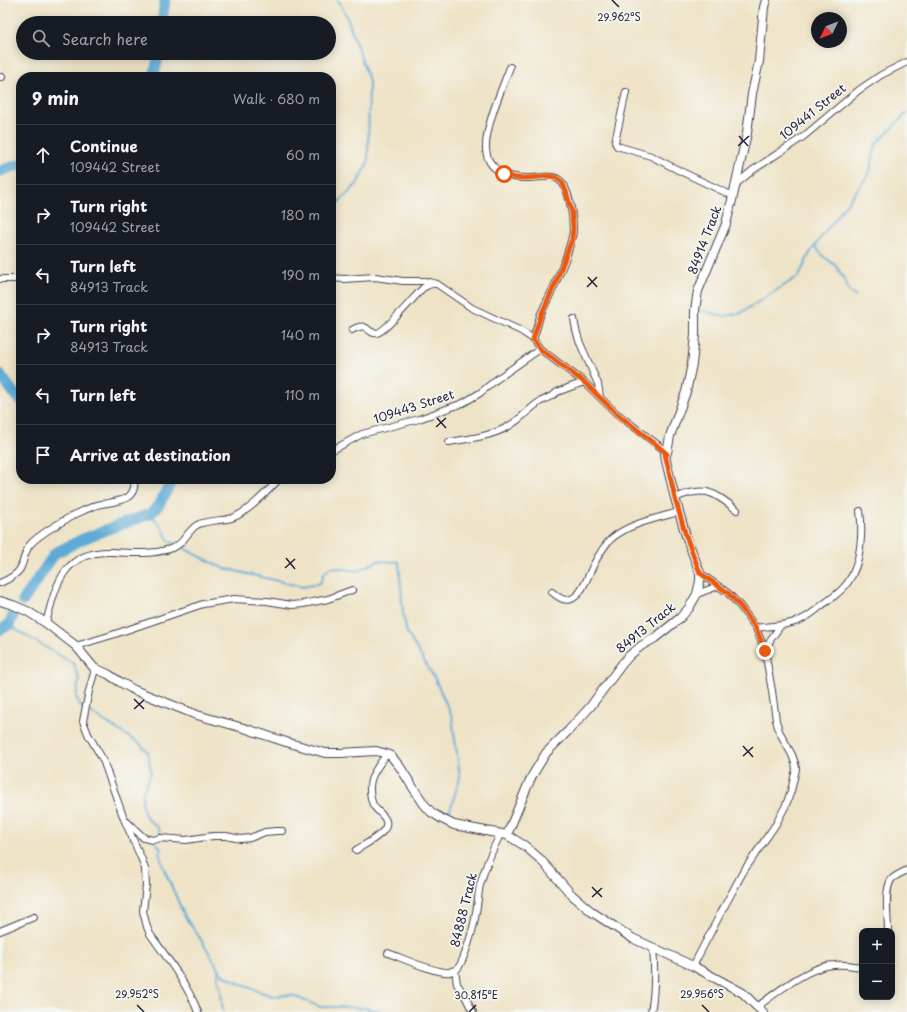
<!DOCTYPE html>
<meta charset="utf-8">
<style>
:root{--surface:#171b24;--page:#20242c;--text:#f1f3f6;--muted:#9ea1a6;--line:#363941}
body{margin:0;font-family:"Playpen Sans",sans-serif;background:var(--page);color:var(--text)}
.controls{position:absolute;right:12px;bottom:12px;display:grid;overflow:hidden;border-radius:8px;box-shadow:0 2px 10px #0003}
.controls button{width:36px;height:36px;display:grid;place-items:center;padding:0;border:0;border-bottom:1px solid var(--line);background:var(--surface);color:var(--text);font:20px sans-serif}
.compass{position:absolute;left:811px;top:12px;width:36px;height:36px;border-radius:50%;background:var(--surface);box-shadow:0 2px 10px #0003;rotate:227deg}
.stop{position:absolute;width:12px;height:12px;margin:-9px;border:3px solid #ea580c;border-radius:50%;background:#fff}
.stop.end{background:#ea580c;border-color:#fff;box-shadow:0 1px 4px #0008}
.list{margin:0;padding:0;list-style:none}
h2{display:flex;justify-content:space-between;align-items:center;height:52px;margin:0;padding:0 16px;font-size:17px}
h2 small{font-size:13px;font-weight:400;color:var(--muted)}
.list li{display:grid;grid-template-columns:26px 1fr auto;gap:12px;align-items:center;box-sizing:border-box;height:60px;padding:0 16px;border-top:1px solid var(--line)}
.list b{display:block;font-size:15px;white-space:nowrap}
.list p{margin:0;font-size:13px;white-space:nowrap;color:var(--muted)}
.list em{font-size:13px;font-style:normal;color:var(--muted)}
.icon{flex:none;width:22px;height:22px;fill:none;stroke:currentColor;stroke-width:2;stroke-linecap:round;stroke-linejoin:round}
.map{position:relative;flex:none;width:907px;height:1012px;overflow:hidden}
.search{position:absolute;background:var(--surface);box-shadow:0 2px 10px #0003;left:16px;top:16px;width:320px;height:44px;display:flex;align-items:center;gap:10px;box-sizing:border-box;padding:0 14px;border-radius:22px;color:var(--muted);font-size:15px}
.panel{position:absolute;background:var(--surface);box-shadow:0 2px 10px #0003;left:16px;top:72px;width:320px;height:412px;border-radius:16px}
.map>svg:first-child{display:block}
</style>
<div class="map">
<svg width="907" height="1012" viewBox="0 0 907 1012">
<rect width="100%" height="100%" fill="#f6f6f2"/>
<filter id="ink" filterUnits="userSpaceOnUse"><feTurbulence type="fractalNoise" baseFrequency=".025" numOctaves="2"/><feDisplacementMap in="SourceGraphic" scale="8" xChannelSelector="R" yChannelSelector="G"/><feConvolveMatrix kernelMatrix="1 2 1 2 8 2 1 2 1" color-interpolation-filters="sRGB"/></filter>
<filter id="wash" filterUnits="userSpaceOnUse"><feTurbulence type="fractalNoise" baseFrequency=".012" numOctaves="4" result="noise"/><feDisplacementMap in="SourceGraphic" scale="16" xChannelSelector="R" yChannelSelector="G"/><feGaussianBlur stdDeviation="0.9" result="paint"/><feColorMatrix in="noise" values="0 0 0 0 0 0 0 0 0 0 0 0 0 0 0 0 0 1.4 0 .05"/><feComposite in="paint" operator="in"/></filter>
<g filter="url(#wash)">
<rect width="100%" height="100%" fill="#eee3c6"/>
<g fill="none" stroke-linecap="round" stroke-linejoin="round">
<path stroke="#5baad5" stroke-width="2" d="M 331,206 L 338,203 L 357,184 L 368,162 L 369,81 L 347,17 L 338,0
M 815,246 L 823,256 L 836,266 L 845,281 L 849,291 L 856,297
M 699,310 L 724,316 L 739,314 L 799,276 L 810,253 L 819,240 L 869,174 L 876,144 L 907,113
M 150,514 L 162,527 L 169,541 L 176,544
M 183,546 L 187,550 L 223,568 L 303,587 L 320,583 L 323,578 L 323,574 L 331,567 L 357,571 L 378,561 L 399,562 L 403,614 L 407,633 L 435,679 L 452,717 L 460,777 L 448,817
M 9,625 L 18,631 L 74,664 L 79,680 L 76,697 L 81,707 L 84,708
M 87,710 L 140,744 L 148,752 L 151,773 L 143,792 L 142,806 L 146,817 L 159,829 L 160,836
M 156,843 L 160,847 L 161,849 L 159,852 L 164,869 L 185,917 L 198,935 L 222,974 L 242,985 L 272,996 L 292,995 L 320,1007 L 339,1007 L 365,1008 L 382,1012
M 218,970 L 218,976 L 221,991 L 223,1012"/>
<path stroke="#5baad5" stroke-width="11" d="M 162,23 L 165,0
M 154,77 L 159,53
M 0,171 L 18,165 L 21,166
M 0,374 L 18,399 L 21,400
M 23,601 L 55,553 L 83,539 L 108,529 L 150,514 L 158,506 L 173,479
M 0,630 L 9,625 L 15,611"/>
</g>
</g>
<g filter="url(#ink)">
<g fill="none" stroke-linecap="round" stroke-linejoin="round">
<defs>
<path id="minor" d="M 510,67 C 502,89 485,126 486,149 C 487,171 510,179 529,178 C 537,178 548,175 556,178 C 570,183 573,218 573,231 C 572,241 568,250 565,260 C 562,267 559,275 556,282 C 551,294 545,304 540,316 C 538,323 536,331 533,339
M 0,77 L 2,77
M 626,92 L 615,142 L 617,146 L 651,156 L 680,171 L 733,196
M 736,184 L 753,170 L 803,137 L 859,90 L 881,75 L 907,62
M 331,278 L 344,279 L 375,277 L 403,281 L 424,281 L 437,284 L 472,308 L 521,331 L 533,339 L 540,349 L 584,382 L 616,413 L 658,445 L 667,453
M 0,279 L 21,279
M 574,319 L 576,330 L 580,343 L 598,384 L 600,397
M 352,330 C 369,320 367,335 377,333 C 385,332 415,296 423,288 C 427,286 431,283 435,284
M 449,442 C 468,439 493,436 509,426 C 520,420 528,410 538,403 C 544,399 552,397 557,392 L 584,382
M 331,451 L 362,434 L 419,419 L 463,403 L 480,393 L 497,379 L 540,349
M 675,498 C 705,485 713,492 737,510
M 0,583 C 7,580 16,576 20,569 C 24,562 24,553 29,546 C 36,536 63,521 74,515 C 82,511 89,508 97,505 C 113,501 138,503 134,479
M 552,592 C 559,598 567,604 576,596 C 584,590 589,573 594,564 C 598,556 604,546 611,539 C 628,524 657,518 679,512
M 697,594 L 718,586
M 46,623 C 56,585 63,550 113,552 C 133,553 150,555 170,549 C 184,545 186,532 197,525 C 206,520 222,521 232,518 C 247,513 268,491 279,479
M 756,628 C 770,626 785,626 798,621 C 806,618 814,612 821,606 C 830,599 842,592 848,582 C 861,564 863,532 860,511
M 76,646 L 112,635 L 203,604 L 234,599 L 267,601 L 292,605 L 303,604 L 328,599 L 352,590
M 765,651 L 771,639 L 781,625
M 94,668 L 94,673 L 89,691 L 83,721 L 88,734 L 103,760 L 124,819 L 142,860 L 145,869 L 146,885 L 143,911 L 147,927 L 150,934 C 168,959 187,984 198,1012
M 127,822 L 144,838 L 153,840 L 160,838 L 186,840 L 213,836 L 226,836 L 241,839 L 250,838 L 265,832 L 276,831 L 282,831
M 356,850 C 364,845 378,838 384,830 C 392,819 378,813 373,805 C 370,798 369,787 371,780 C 374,770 381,762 387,754
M 0,931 L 34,917
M 888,931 C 888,918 884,891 891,880 C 895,875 902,873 907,870
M 388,953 C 402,958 437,974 450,972 C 450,971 455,970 456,970 C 464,964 475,923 476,912 C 478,903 478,894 480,885 C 485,867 492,850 501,833
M 693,966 L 724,907 L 743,872 L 776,824 L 786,805 L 791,791 L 796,769 L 795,763 L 792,755 L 779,731 L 776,720 L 772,691 L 765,651 L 756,628 L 740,606 L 728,593 L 700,573
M 455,970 L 457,984 L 465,996 L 473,1012
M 759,1009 L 757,1007 C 777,992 809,966 834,965 C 843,964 853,966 862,967
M 651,1012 C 655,990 655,970 653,948"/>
<path id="tertiary" d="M 0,601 L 13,605 L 27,611 L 46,623 L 76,646 L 94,668 L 108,674 L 120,682 L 134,690 L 197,715 L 247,729 L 286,742 L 325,753 L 340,753 L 376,751 L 387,754 L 391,756 L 400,767 L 412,786 L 424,804 L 431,812 L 442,819 L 454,825 L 507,835 L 525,846 L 540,859 L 572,895 L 592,912 L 632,938 L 693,966 L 743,993 L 757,1007 L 763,1012
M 507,835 L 527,787 L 532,776 L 546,753 L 569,730 L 590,707 L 622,664 L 630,655 L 641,646 L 655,638 L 680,618 L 689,608 L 697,594 L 700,581 L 700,573 L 686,536 L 675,498 L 666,461 L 665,454 L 667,453 L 670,436 L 686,392 L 692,364 L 695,335 L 695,310 L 698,291 L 726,224 L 733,196 L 747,133 L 752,94 L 759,61 L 764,7 L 766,0"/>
</defs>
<use href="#minor" stroke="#413f50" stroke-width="8"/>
<use href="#tertiary" stroke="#413f50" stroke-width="10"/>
<use href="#minor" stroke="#fff" stroke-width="6"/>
<use href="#tertiary" stroke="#fff" stroke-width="8"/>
</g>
</g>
<g fill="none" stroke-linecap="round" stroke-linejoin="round" filter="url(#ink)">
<path stroke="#ea580c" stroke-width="5" d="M 504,174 L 516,178 L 527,178 L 549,176 L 555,177 L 558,179 L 562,182 L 566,191 L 572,213 L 573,229 L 572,239 L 556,282 L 541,315 L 533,339 L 540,349 L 584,382 L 616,413 L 658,446 L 667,454 L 665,454 L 675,498 L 686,536 L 700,573 L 728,593 L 740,606 L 756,628 L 765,651"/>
</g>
<path fill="none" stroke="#22223b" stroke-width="1.5" d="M 612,0 L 619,7M 739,136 L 748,146M 738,146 L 749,136M 588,277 L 597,287M 587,287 L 597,277M 437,418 L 446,428M 436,427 L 446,418M 286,558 L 295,569M 285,568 L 295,559M 134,699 L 144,709M 134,709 L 144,700M 743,746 L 753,757M 743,756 L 753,747M 592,887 L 602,897M 592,897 L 602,888M 137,1005 L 144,1012M 702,1005 L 709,1012M 469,1012 L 476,1005"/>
<g text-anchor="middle" stroke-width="3.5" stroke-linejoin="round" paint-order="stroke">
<g font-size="12" fill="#22223b" stroke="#f6f6f2">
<text transform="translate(813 112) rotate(-39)" y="4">109441 Street</text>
<text transform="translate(705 240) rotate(-69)" y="4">84914 Track</text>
<text transform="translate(414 407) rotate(-18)" y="4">109443 Street</text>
<text transform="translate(646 628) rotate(-39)" y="4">84913 Track</text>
<text transform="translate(464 910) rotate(-76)" y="4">84888 Track</text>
</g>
</g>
<g font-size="10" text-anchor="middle" fill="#22223b" stroke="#f6f6f2" stroke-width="3.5" stroke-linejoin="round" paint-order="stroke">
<text x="619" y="21">29.962°S</text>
<text x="137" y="998">29.952°S</text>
<text x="702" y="998">29.956°S</text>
<text x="476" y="999">30.815°E</text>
</g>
</svg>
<div class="controls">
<button>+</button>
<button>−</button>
</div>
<svg class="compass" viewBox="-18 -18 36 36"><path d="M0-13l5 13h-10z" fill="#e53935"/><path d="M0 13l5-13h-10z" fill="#9ea1a6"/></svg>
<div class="stop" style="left:504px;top:174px"></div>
<div class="stop end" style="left:765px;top:651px"></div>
<div class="search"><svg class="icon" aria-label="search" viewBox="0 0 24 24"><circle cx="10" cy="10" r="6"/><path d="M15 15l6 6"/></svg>Search here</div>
<section class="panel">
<h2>9 min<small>Walk · 680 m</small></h2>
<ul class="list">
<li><svg class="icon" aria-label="ahead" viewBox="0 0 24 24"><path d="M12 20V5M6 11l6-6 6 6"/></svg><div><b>Continue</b><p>109442 Street</p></div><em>60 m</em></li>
<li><svg class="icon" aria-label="right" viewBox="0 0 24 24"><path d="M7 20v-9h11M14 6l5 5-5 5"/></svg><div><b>Turn right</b><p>109442 Street</p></div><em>180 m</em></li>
<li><svg class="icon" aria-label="left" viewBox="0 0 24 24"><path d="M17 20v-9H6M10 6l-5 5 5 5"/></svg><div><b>Turn left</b><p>84913 Track</p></div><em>190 m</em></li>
<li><svg class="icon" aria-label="right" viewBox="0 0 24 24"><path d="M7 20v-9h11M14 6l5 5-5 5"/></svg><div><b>Turn right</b><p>84913 Track</p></div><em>140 m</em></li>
<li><svg class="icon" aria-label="left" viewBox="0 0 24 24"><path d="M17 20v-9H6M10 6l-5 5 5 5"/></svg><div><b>Turn left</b></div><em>110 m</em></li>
<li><svg class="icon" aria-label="arrive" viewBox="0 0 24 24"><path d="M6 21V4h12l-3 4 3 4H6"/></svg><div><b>Arrive at destination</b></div></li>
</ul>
</section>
</div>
